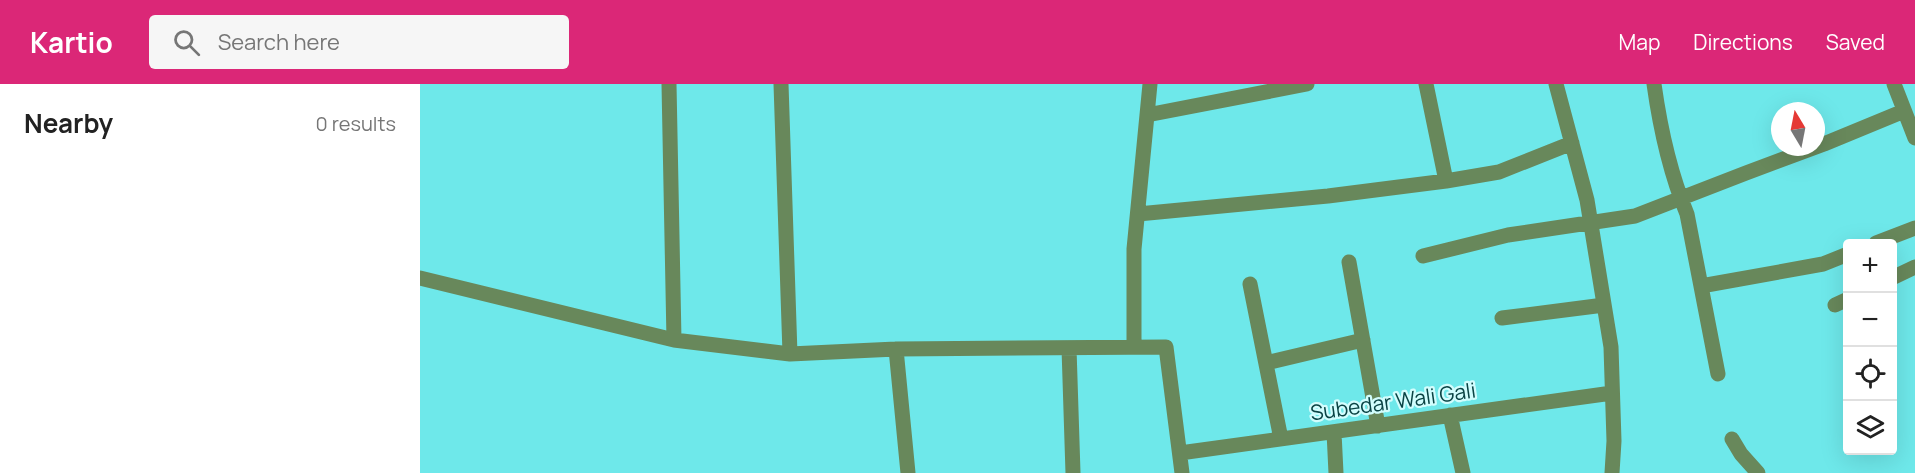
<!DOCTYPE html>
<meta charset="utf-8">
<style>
:root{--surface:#fff;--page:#f6f6f6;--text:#222;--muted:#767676;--line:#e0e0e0;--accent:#db2777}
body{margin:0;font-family:Manrope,sans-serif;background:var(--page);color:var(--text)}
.controls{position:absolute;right:18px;bottom:18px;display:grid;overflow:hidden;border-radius:6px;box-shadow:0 6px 24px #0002}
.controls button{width:54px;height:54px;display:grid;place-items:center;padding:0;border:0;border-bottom:2px solid var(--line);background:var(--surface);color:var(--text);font:30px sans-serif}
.compass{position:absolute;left:1351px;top:18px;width:54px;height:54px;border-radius:50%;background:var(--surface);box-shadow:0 6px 24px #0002;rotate:350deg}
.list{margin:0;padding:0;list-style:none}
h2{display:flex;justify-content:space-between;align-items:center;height:78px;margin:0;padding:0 24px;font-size:26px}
h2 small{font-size:20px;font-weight:400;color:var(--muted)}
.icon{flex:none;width:33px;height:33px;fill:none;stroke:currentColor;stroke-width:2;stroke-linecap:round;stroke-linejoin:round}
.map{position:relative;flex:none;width:1495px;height:389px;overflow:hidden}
header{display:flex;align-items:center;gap:36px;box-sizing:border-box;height:84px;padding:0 30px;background:var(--accent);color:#fff}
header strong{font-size:28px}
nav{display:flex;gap:33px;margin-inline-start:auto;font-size:21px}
.search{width:420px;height:54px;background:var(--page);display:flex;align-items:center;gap:15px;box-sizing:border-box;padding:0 21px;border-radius:6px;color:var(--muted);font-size:22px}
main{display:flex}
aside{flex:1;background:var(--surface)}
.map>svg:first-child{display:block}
</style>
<header>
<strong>Kartio</strong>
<div class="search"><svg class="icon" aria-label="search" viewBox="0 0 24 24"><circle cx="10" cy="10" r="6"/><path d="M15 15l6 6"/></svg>Search here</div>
<nav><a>Map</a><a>Directions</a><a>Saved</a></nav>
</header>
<main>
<aside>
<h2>Nearby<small>0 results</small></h2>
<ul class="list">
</ul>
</aside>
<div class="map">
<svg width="1495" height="389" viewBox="0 0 1495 389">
<rect width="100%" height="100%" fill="#6ee8ea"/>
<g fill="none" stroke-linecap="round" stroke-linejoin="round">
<path stroke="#68885b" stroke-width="15" d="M 249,0 L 254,256
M 361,0 L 370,270
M 1006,0 L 1026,97
M 1136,0 L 1167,116 L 1191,263 L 1194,357 L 1192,389
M 1234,0 C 1240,43 1250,89 1267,130 L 1298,290
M 1474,0 L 1495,54
M 727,31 L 887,0
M 718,130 L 908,112 L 1026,97 L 1079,88 L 1152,59
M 1456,159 L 1495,144
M 1003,172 L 1088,151 L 1215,132 L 1326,89 L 1404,60 L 1484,27
M 929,178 L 958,342
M 0,194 L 254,256 L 370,270 L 476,265 L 746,263 L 762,389
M 1472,194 L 1495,183
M 830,200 L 861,355
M 1281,202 L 1403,180 L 1428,170
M 1415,221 L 1428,215
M 1082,234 L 1184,221
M 714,263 L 714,165 L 730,0
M 649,264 L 653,389
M 476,265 L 488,389
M 846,279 L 943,256
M 1030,331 L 1043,389
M 914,348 L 916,389
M 1312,355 L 1321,370 L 1338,389
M 760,369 L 1192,309"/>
</g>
<g text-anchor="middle" stroke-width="4.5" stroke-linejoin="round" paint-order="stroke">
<g font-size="21" fill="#0a4344" stroke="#d2fdfd">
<text transform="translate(973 318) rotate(-8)" y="7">Subedar Wali Gali</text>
</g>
</g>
</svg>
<div class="controls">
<button>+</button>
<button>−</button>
<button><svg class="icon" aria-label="locate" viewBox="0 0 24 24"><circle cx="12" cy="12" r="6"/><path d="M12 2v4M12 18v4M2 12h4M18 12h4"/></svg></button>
<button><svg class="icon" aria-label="layers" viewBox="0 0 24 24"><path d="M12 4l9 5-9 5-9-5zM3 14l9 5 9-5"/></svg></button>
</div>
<svg class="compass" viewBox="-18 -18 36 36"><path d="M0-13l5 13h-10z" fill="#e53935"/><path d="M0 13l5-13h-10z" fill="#767676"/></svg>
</div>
</main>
